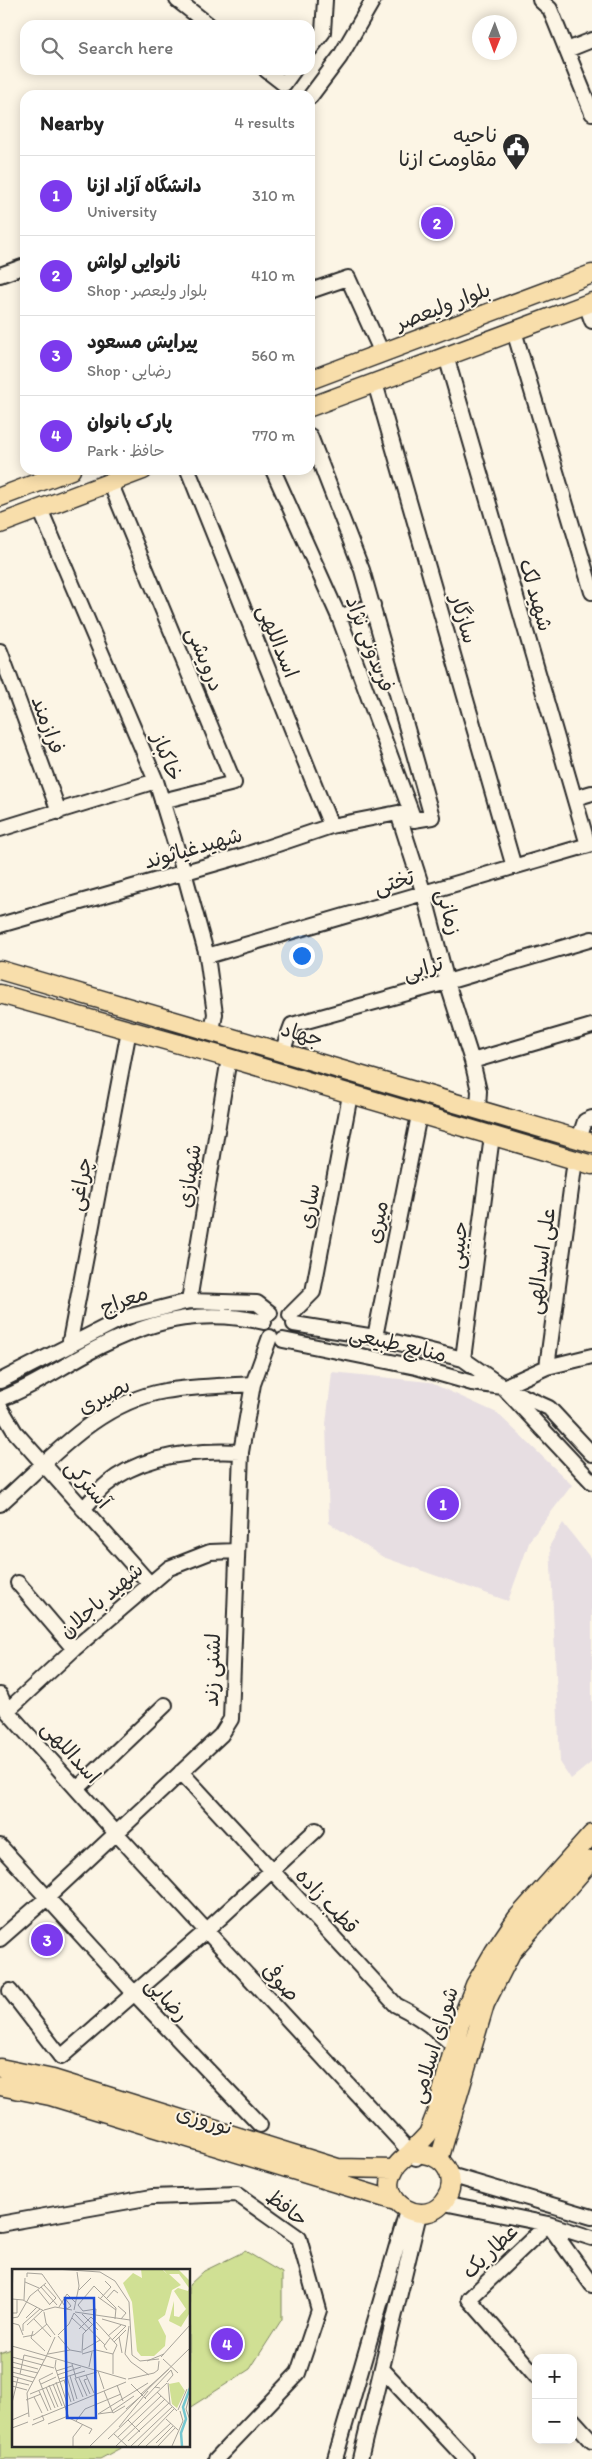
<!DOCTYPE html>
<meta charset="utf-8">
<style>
:root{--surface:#fff;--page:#f6f6f6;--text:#222;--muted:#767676;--line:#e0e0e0;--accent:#7c3aed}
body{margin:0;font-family:Itim,"Playpen Sans Arabic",sans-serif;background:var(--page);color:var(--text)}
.controls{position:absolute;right:15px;bottom:15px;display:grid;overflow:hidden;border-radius:10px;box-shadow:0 2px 12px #0003}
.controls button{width:45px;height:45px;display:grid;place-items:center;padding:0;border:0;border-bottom:1px solid var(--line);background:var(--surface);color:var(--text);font:25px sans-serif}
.compass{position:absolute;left:472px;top:15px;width:45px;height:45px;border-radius:50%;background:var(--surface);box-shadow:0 2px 12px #0003;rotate:181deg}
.you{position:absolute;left:301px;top:955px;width:18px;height:18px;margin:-12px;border:4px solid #fff;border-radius:50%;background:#1a73e8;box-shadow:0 0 0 8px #1a73e833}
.badge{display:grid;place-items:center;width:32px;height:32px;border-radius:50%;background:var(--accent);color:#fff;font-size:16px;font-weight:700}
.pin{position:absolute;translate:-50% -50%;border:2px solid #fff;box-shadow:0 1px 5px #0006}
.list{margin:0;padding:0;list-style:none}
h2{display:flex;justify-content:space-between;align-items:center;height:65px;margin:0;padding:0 20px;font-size:21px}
h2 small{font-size:16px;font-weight:400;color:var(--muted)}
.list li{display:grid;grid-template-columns:32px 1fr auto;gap:15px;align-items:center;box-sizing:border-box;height:80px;padding:0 20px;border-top:1px solid var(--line)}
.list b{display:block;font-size:19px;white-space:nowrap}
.list p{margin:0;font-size:16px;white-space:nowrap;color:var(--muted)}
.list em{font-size:16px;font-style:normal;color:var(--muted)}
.icon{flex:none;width:28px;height:28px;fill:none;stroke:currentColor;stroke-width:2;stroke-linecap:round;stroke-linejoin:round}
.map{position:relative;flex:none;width:592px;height:2459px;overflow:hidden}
.search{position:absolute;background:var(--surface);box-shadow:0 2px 12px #0003;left:20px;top:20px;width:295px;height:55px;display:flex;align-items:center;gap:12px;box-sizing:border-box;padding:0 18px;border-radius:15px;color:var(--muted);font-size:19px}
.panel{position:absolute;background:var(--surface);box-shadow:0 2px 12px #0003;left:20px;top:90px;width:295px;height:385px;border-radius:15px}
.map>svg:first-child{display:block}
</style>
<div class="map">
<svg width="592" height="2459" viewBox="0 0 592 2459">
<rect width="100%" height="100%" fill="#fcf5e5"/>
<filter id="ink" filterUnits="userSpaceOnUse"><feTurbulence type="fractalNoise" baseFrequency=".02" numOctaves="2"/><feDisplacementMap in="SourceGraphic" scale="10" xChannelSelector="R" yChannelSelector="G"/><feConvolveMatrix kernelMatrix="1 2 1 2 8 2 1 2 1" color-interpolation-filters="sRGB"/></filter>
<g filter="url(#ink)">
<path fill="#e7dee2" d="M 332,1372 L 429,1382 L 497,1413 L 572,1485 L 530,1540 L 508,1601 L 383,1557 L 329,1523 L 326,1424 Z
M 563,1523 L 592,1560 L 592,1762 L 571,1779 L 560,1762 L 550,1545 Z"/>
<path fill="#d0e094" stroke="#7e8660" d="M 245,2251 L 282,2273 L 282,2319 L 250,2369 L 189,2408 L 189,2285 L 204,2271 Z
M 14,2348 L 14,2445 L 126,2445 L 100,2459 L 0,2459 L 0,2353 Z"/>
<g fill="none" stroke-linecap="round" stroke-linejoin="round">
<defs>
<path id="minor" d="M 177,0 L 209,25
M 540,0 L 550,9 L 592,113
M 310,49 L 323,32 L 325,0
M 567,50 L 592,40
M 266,70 L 284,84 L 294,70
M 310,97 L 340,57 L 373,0
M 0,275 L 25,266
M 310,291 L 348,278 L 382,353
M 586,304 L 592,321
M 514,331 L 592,592
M 446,356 L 588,845
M 375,383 L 514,867
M 188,470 L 331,826
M 273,470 L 339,617 L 414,820 L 432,817 L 362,570 L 310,436
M 110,482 L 234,783 L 162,801
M 40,509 L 156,781 L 184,872 L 207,956 L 215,1014 L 212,1031
M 339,617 L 373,605
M 0,651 L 59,812
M 575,798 L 592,793
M 0,829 L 156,781
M 0,925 L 245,855 L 331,826 L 398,813 L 424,894 L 447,982 L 472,1061 L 479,1091 L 478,1108
M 207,956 L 592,844
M 282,1052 L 292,1025 L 447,982 L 592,939
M 472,1061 L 592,1026
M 579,1139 L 585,1121 L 592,1118
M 189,1301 L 229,1058
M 290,1315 L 313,1292 L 350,1095
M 294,1324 L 375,1337 L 463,1359 L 503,1387 L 549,1408 L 592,1454
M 375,1337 L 419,1115
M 283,1340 L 416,1367 L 472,1383 L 503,1387 L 592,1482
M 69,1346 L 129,1030
M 463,1359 L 492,1136
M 547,1367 L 575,1160
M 0,1381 L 123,1318 L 189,1301 L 257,1303 L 270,1313
M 503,1387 L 547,1367 L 592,1356
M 0,1399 C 38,1385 69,1361 105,1344 C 159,1318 206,1309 264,1322
M 0,1407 L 15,1432 L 150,1584
M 0,1504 C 50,1460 96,1403 165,1391 C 193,1386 224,1386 253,1384
M 83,1509 C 91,1501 98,1491 107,1484 C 143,1454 197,1450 241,1452
M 18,1583 L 74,1649
M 0,1695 L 7,1711 L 116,1833 L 416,2158
M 7,1711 L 74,1649 L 169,1568 L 210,1552 L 237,1551
M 181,1772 L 396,2005 C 419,2016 435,2028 453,2045
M 77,1789 L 165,1705
M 0,1846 L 134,1993 L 260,2125
M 0,1939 L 48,1897 L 221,1735 L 231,1719 L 241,1452 L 253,1384 L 270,1337
M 10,1991 L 61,2057 L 206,1931 L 316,1830
M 450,2175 L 592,2217
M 444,2203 L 548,2224 L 592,2238
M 0,2224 L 152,2197 L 237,2194 L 299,2238 L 319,2310 L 298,2373 L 216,2459
M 382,2369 L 466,2459
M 536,2376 L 469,2299 L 548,2224 L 592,2285
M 573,2420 L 592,2441
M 335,2459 L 407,2211
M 360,2459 L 419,2214"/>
<path id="major" d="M 310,380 L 592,274
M 310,407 L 592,302
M 0,497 L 71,470
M 0,524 L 143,470
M 0,970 L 592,1143
M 0,994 L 229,1058 L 592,1165
M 0,2068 L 53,2079 L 338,2168 L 394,2169
M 0,2086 L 50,2096 L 395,2201
M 411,2152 L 428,2134 L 437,2111 L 460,2024 L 475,1985 L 494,1952 L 517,1918 L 592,1834
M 411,2152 C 427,2154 442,2156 449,2173 C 452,2181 451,2191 446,2198 C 427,2232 374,2202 395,2168 C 399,2161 405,2158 411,2152 Z
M 439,2160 L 485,2004 L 512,1951 L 592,1860"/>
</defs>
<use href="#minor" stroke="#2b2b2b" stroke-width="18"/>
<use href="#major" stroke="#2b2b2b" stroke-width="21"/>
<use href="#minor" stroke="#fcf5e5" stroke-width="14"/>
<use href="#major" stroke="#f8deab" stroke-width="18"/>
</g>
</g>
<defs>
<symbol id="civic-pin" viewBox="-11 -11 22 30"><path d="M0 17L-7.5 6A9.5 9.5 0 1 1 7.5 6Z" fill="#2b2b2b" stroke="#fcf5e5"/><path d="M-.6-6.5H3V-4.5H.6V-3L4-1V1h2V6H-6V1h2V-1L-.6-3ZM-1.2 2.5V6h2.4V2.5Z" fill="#fff"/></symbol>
</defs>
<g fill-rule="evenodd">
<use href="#civic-pin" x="500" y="131" width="32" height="43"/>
</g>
<g text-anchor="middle" stroke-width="4" stroke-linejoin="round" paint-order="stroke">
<g font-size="21" fill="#2b2b2b" stroke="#fcf5e5" text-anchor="end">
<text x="497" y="142">ناحیه<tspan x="497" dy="24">مقاومت ازنا</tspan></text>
</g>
<g font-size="21" fill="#2b2b2b" stroke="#fcf5e5">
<text transform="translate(443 306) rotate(-21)" y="7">بلوار ولیعصر</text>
<text transform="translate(536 595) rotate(74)" y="7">شهید لک</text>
<text transform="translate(464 619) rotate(74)" y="7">سازگار</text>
<text transform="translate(278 641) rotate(68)" y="7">اسداللهی</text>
<text transform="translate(370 644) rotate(69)" y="7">فریدونی نژاد</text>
<text transform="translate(205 659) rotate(68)" y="7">درویشی</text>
<text transform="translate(48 725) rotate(70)" y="7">فرازمند</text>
<text transform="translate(167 757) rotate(69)" y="7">خاکباز</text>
<text transform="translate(193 848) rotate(-16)" y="7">شهید‌غیاثوند</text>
<text transform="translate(394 882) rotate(-16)" y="7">تختی</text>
<text transform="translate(449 912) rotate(75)" y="7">زمانی</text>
<text transform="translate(423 968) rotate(-16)" y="7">ترابی</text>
<text transform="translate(302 1034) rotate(16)" y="7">جهاد</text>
<text transform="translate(189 1176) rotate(-81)" y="7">شهبازی</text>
<text transform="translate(80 1184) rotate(-79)" y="7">چراغی</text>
<text transform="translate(309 1206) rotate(-80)" y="7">ساری</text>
<text transform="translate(377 1222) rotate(-79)" y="7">میری</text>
<text transform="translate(458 1245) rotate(-83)" y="7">حبیبی</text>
<text transform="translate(541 1261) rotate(-82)" y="7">علی اسدالهی</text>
<text transform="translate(124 1300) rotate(-20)" y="7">معراج</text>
<text transform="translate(398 1344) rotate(13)" y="7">منابع طبیعی</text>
<text transform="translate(104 1396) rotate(-27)" y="7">بصیری</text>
<text transform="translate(88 1484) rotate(49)" y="7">آسترکی</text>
<text transform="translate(101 1600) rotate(-41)" y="7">شهید باجلان</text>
<text transform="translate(212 1670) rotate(-88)" y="7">لشنی زند</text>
<text transform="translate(71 1752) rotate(48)" y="7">اسداللهی</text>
<text transform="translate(327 1901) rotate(47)" y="7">قطب زاده</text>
<text transform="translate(281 1982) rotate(47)" y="7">صوفی</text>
<text transform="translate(167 1999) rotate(47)" y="7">رضایی</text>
<text transform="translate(434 2045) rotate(-73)" y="7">شورای اسلامی</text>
<text transform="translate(205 2120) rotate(17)" y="7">نوروزی</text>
<text transform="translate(287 2208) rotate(38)" y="7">حافظ</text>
<text transform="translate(490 2251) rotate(-44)" y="7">عطار یک</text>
</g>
</g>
<g transform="translate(12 2269)">
<rect width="178" height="178" fill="#fcf5e5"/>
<path d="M 129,0 L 150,0 L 155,5 L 151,0 L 166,0 L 177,11 L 177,45 L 169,58 L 157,52 L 162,32 L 162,47 L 167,48 L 174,40 L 162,22 L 166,19 L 176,22 L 177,19 L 167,5 L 157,5 L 169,16 L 160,21 L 153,46 L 146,51 L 154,67 L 153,77 L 142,87 L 129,87 L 125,82 L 120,33 L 111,14 L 121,4 L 130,9 ZM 167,113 L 173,122 L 165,139 L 160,135 L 157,115 Z" fill="#d0e094"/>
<path fill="none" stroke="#76c7d0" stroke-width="2.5" d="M 170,177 L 169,164 L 174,150 L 171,138 L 178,119"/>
<path fill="none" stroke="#a8a49b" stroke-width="1" d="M 43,0 L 88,3 L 103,12 L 117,33 L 120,86 L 128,92 L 147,90M 15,8 L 15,4 L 30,5 L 55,40 L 59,37 L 52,28M 13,13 L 27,19M 32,16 L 44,29 L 38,35M 29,18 L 45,36M 26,21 L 38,36M 67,21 L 79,9M 86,28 L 104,41M 95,29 L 102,21 L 106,24M 0,30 L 11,31 L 32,42M 0,30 L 1,0M 88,30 L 99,18 L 93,12M 12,31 L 13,9M 106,37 L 114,44 L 109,50M 47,38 L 55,25 L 63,33M 32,41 L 43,38 L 60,41M 62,41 L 67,17 L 65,3M 32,43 L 34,54 L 43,66M 63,43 L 118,51M 0,44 L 5,44 L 5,30M 62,44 L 93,76M 70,45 L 86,61M 0,49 L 6,48 L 18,27 L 34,14M 14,49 L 25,38M 60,49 L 74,62M 22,50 L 39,68M 90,50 L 114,57 L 100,71M 83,53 L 84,40 L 71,42 L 66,36 L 82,17 L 104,39 L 103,50M 84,53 L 105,76 L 101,85M 0,54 L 7,56 L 11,66M 15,56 L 31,41M 67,60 L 79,48 L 82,51M 11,62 L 11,55 L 28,40M 21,62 L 19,69 L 33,82M 46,66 L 57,55 L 62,44M 46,67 L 58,81 L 69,83M 96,67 L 109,56M 11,68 L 22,66 L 35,55M 107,68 L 110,84M 102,73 L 114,61M 0,77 L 114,110M 71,81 L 88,71M 95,81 L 92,77 L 98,69M 70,84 L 71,65 L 83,53M 36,85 L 58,81M 70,85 L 84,81 L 101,85M 113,85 L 119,93 L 137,106M 113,85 L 117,57M 0,88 L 42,99M 34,88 L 43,68M 149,88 L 178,56M 151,90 L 166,104M 44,91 L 43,98 L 55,134M 135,92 L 152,85M 0,93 L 26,100M 60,95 L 64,109 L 85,103M 0,98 L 26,104M 77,98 L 80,83M 44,102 L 60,97M 86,102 L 92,120M 0,103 L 23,109M 8,105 L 12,86 L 32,91M 101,105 L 101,85M 45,106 L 69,98M 74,106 L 82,124M 0,107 L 21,113M 58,107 L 65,130M 55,108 L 62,132M 63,109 L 71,128M 67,109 L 75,127M 47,110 L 73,102M 75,110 L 72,111 L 78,125M 116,110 L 142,104 L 146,101 L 147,92M 52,111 L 59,133M 0,112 L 17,116M 44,113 L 57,149 L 80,160 L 77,165M 156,114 L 158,135M 29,115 L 44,108M 41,115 L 50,137M 119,115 L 134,130M 37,116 L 46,138M 105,116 L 111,132M 0,117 L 15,121M 34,118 L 43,139M 143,118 L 159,101 L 161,106 L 155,113M 27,122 L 36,142M 92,122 L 101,144 L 113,137M 145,123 L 165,142M 18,125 L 55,110M 129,125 L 157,100M 178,125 L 174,140 L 178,151M 22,128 L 30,144M 133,129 L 143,118 L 148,119M 14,131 L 29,125M 0,134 L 6,109M 114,140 L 128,128M 39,141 L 27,111 L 41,104M 166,141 L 175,120M 100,142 L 122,127M 86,145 L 136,114M 86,145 L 101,143M 17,148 L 15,124 L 34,88M 154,150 L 166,161M 0,151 L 16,144M 21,151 L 114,113M 116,151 L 128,163M 64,152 L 73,140 L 109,125M 36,155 L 56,147M 20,156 L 32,151 L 30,146M 107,158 L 136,122M 0,159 L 16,153M 102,165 L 115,177M 106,168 L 149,127M 96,170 L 155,114M 116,172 L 157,134M 144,174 L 161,157M 61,177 L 61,168 L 71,155M 78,177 L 178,79M 104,177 L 153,130M 119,177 L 160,138M 126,177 L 162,140M 134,177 L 159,154M 146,177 L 163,159M 160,177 L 171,152 L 168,142"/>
<path fill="#1d4ed8" fill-opacity="0.15" stroke="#1d4ed8" stroke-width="2.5" d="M 53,29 L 82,29 L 84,149 L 55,149 Z"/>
<rect width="178" height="178" fill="none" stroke="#2b2b2b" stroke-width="2.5"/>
</g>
</svg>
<div class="controls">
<button>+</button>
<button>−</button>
</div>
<svg class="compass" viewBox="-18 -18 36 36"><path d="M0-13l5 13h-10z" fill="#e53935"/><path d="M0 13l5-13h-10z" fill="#767676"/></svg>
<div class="you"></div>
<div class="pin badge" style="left:443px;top:1504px">1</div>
<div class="pin badge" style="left:437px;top:223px">2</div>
<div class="pin badge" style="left:47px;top:1940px">3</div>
<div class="pin badge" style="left:227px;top:2344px">4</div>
<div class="search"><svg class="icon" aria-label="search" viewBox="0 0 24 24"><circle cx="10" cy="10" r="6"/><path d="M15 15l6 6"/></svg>Search here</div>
<section class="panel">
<h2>Nearby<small>4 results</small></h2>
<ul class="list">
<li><span class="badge">1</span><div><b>دانشگاه آزاد ازنا</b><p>University</p></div><em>310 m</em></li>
<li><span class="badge">2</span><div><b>نانوایی لواش</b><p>Shop · بلوار ولیعصر</p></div><em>410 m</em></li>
<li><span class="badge">3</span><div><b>پیرایش مسعود</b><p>Shop · رضایی</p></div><em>560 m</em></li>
<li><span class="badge">4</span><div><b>پارک بانوان</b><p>Park · حافظ</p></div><em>770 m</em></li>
</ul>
</section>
</div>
